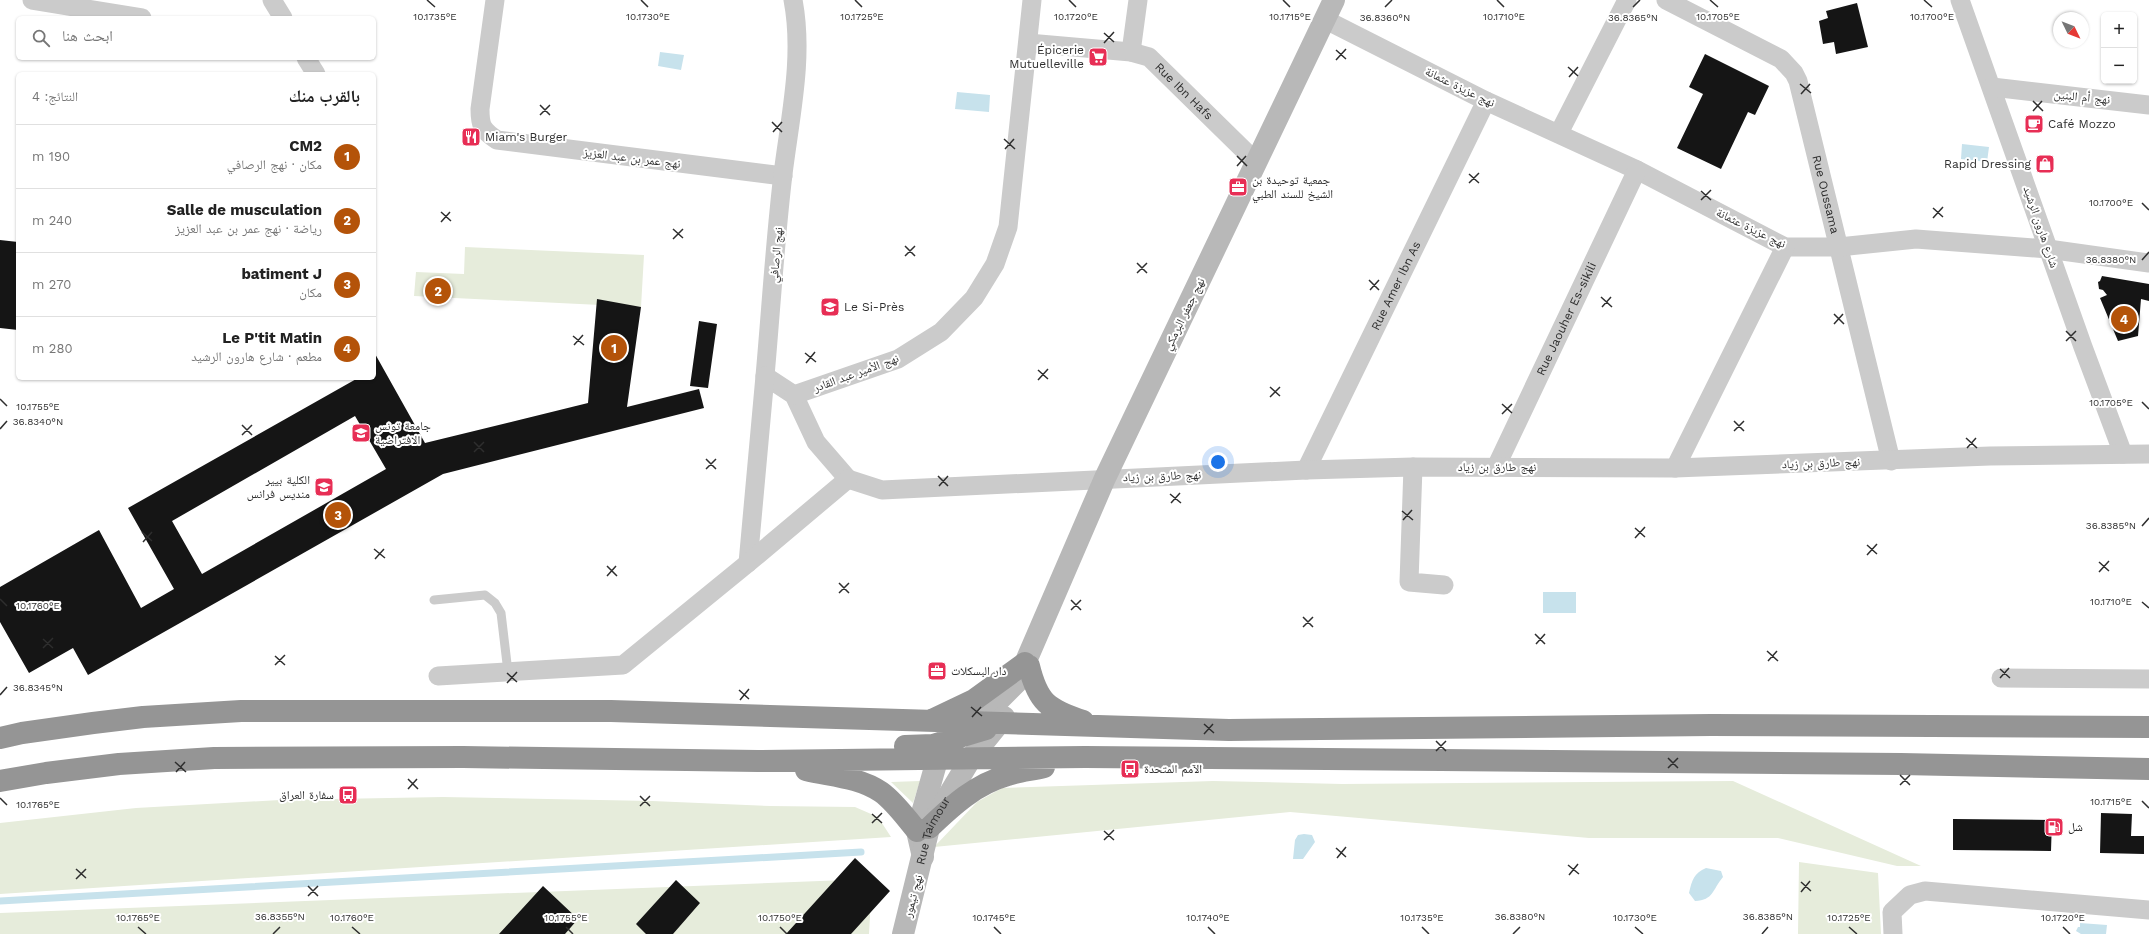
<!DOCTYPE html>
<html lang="ar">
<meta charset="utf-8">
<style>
:root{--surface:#fff;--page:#f6f6f6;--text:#222;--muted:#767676;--line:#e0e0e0;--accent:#b45309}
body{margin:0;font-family:"Work Sans","Noto Naskh Arabic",sans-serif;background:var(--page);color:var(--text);direction:rtl}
.controls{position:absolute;right:12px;top:12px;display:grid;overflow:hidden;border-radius:6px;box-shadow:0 1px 3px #0004}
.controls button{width:36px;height:36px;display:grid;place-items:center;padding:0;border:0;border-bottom:1px solid var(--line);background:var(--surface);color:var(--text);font:20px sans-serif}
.compass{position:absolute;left:2053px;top:12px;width:36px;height:36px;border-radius:50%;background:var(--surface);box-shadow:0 1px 3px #0004;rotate:133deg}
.you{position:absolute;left:1218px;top:462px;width:14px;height:14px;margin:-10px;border:3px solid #fff;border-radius:50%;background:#1a73e8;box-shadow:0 0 0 6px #1a73e833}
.badge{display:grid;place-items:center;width:26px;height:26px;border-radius:50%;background:var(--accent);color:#fff;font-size:13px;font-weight:700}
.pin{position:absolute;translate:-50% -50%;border:2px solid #fff;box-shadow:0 1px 4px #0006}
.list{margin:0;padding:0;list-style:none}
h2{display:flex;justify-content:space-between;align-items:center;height:52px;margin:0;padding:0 16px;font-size:17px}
h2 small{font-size:13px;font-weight:400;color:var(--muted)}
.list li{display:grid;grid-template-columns:26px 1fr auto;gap:12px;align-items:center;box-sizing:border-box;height:64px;padding:0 16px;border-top:1px solid var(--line)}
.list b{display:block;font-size:15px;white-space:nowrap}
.list p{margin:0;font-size:13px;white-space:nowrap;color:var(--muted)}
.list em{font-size:13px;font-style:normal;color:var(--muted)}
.icon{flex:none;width:22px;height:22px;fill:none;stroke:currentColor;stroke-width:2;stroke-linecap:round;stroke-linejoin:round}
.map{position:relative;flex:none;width:2149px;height:934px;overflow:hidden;direction:ltr}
.search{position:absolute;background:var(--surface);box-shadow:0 1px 3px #0004;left:16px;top:16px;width:360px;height:44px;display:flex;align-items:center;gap:10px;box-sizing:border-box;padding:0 14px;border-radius:6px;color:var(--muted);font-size:15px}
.panel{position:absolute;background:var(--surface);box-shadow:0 1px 3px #0004;left:16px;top:72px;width:360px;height:308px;border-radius:6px;direction:rtl}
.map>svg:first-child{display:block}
</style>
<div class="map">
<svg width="2149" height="934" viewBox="0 0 2149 934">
<rect width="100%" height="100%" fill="#fff"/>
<path fill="#e6ecdb" d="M 465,247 L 644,255 L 641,307 L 414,296 L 416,272 L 464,274 Z
M 920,781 L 913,803 L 891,782 Z
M 1213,781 L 1342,784 L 1733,781 L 1921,866 L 1897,866 L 1778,838 L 1589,838 L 1290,812 L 934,847 L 977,802 L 1002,788 Z
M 443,797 L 652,801 L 770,806 L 855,807 L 878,817 L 891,837 L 0,894 L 0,823 L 136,808 L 280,800 Z
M 1799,862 L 1878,873 L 1881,934 L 1798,934 Z
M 872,879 L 869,934 L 0,934 L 0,913 Z"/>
<path fill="#c7e2ec" d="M 660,52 L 684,55 L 681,70 L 658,66 Z
M 957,92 L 990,95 L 989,112 L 955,109 Z
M 1962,144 L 1989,147 L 1987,162 L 1961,159 Z
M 1543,592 L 1576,592 L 1576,613 L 1543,613 Z
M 1304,834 L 1312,835 L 1315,842 L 1303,859 L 1293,859 L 1295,840 L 1298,835 Z
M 1706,868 L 1721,871 L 1723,877 C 1712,890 1714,900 1695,901 L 1689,893 C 1692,880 1694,873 1706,868 Z
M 2080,923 L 2107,925 L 2106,934 L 2081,934 L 2076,931 L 2078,927 L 2080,927 Z"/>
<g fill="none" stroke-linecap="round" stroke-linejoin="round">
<path stroke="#c7e2ec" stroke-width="7" d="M 0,901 L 861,852"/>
</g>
<path fill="#151515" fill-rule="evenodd" d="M 1857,3 L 1868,47 L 1836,54 L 1834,42 L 1823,44 L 1819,21 L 1828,18 L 1826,11 Z
M 1705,54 L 1769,86 L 1755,115 L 1748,112 L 1721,169 L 1677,148 L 1703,94 L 1689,87 Z
M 0,240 L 18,242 L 18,330 L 0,328 Z
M 2102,276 L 2149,284 L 2149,301 L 2141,299 L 2138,336 L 2118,341 L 2100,298 L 2107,295 L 2103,290 L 2099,289 L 2098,282 L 2100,281 Z
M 597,299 L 641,307 L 627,407 L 699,389 L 704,408 L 443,474 L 88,675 L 73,648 L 29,673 L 0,622 L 0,587 L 99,530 L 141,608 L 174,589 L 128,508 L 358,378 L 374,378 L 374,352 L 425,443 L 588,403 ZM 355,416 L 386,469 L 202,574 L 172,521 Z
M 699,321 L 717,324 L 708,388 L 690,386 Z
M 2101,813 L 2132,814 L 2131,836 L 2144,836 L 2144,854 L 2100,853 Z
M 1953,819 L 2052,820 L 2051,851 L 1953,850 Z
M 855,858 L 890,891 L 851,934 L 786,934 Z
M 676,880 L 700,903 L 673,934 L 646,934 L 636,924 Z
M 543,886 L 578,919 L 565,934 L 499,934 Z"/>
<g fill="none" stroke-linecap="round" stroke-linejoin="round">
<path stroke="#cbcbcb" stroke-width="9" d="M 434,600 L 485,595 L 495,603 L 501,613 L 508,672"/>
<g stroke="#cbcbcb" stroke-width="19">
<path d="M 32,0 L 142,18"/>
<path d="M 272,0 L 283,18"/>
<path d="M 495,0 L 480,109 C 480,126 482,130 497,140 L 783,176"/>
<path d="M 793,0 C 804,57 790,117 783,174 C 775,241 771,309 765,376 L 794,395 L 816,442 L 848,479"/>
<path id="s1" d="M 1666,0 L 1781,59 L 1794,73 L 1798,81 L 1891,461"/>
<path d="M 1960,0 L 2083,347 L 2123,454"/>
<path d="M 1324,19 L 1486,101 L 1637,170 L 1785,247 L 1839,247 L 1916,239 L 2048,249 L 2149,263"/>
<path id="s2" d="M 1028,43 L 1131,52 L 1149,57 L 1255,161"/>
<path d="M 1131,52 L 1138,0"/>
<path d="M 306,58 L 316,74"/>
<path d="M 1992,87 L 2149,105"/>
<path d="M 1559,133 L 1627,0"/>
<path d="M 794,395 L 898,359 L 941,332 L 974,298 L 995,264 L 1008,227 L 1032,0"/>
<path d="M 1413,467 L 1409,582 L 1444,585"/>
<path id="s3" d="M 1496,467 L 1637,170"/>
<path d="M 1675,468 L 1785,247"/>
<path id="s4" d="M 1306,470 L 1486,101"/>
<path d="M 848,479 L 882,490 L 1306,470 L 1413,467 L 1675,468 L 1990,456 L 2149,454"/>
<path d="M 748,563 L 765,376"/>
<path d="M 438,676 L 623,665 L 748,563 L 848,479"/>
<path d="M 2001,678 L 2149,679"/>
<path d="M 1893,934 L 1892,912 L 1910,895 L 1925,891 L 2149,910"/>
</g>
<g stroke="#b8b8b8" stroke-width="22">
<path d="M 923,857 L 917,831 L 937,760 L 953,739 L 970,723 L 989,710 L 1017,682 L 1105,478 L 1334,0"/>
<path id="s5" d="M 903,934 L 929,828 L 971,758 L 1004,717"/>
</g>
<path stroke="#959595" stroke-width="22" d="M 1029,666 C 1038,703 1048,709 1083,721
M 932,720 L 974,700 L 1025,663
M 0,738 L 22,733 L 93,723 L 143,717 L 241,711 L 611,711 L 1229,730 L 1711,725 L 2149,727
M 905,746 L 933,745 L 986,729
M 806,770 C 831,776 859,777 881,792 C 895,802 906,818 917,831
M 0,781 L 46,773 L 119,764 L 214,758 L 463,757 L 758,761 L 1085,757 L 1901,764 L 2149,769
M 929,828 C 953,805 976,784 1008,775 C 1019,771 1032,770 1044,767"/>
</g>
<path fill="none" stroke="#2e2e2e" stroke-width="1.5" d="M 427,0 L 435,7M 641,0 L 648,7M 855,0 L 862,7M 1069,0 L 1076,7M 1283,0 L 1290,7M 1497,0 L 1504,7M 1710,0 L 1718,7M 1924,0 L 1932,7M 1385,7 L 1392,0M 1633,7 L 1640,0M 1104,33 L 1114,42M 1104,43 L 1114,32M 1336,50 L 1346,59M 1336,60 L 1346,49M 1568,67 L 1578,76M 1569,77 L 1578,67M 1800,84 L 1811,93M 1801,94 L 1810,84M 2033,101 L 2043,111M 540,105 L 550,115M 2033,111 L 2042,101M 540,115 L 550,105M 772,122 L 782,132M 773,132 L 782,122M 1004,139 L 1015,149M 1005,149 L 1014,139M 1237,156 L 1247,166M 1237,166 L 1246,156M 1469,174 L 1479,183M 1469,183 L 1479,173M 1701,191 L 1711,200M 1701,200 L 1711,190M 2142,203 L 2149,210M 1933,208 L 1943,217M 441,212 L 451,221M 1933,218 L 1943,207M 441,222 L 450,212M 673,229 L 683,238M 673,239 L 683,229M 905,246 L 915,256M 905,256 L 915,246M 2142,260 L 2149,252M 1137,263 L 1147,273M 1137,273 L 1147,263M 1369,280 L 1379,290M 1370,290 L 1379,280M 1601,297 L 1612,307M 1602,307 L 1611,297M 1834,314 L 1844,324M 1834,324 L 1843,314M 2066,331 L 2076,341M 573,336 L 584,345M 2066,341 L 2076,331M 574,345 L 583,335M 805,353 L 816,362M 806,363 L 815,352M 1038,370 L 1048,379M 1038,380 L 1048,369M 1270,387 L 1280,396M 1270,397 L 1280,387M 0,399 L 7,406M 2142,402 L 2149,409M 1502,404 L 1512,413M 1502,414 L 1512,404M 1734,421 L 1744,431M 242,425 L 252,435M 0,429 L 7,421M 1734,431 L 1744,421M 242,435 L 252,425M 1966,438 L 1977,448M 474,442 L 484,452M 1967,448 L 1976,438M 474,452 L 484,442M 706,459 L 716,469M 706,469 L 716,459M 938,476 L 948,486M 939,486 L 948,476M 1170,494 L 1181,503M 1171,503 L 1180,493M 1402,511 L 1413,520M 1403,520 L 1412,510M 2142,526 L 2149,518M 1635,528 L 1645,537M 142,532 L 152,541M 1635,538 L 1645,527M 143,542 L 152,532M 1867,545 L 1877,554M 374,549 L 385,558M 1867,555 L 1877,544M 375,559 L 384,549M 2099,562 L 2109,571M 607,566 L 617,576M 2099,572 L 2109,561M 607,576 L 616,566M 839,583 L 849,593M 839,593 L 849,583M 0,599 L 7,606M 1071,600 L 1081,610M 2142,602 L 2149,608M 1071,610 L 1081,600M 1303,617 L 1313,627M 1303,627 L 1313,617M 1535,634 L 1545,644M 43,639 L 53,648M 1536,644 L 1545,634M 43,648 L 53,638M 1767,651 L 1778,661M 275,656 L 285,665M 1768,661 L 1777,651M 275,665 L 285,655M 2000,669 L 2010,678M 507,673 L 517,682M 2000,678 L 2009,668M 507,683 L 517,672M 739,690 L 749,699M 0,695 L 7,687M 740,700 L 749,689M 971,707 L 982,716M 972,717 L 981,707M 1204,724 L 1214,733M 1204,734 L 1213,724M 1436,741 L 1446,751M 1436,751 L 1446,741M 1668,758 L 1678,768M 175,762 L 186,772M 1668,768 L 1678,758M 176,772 L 185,762M 1900,775 L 1910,785M 408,779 L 418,789M 1900,785 L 1910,775M 408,789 L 417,779M 640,796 L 650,806M 0,798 L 7,805M 2142,801 L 2149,808M 640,806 L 650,796M 872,814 L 882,823M 872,823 L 882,813M 1104,831 L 1114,840M 1104,840 L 1114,830M 1336,848 L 1346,857M 1337,858 L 1346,847M 1568,865 L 1579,874M 76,869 L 86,878M 1569,875 L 1578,864M 76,879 L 86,869M 1801,882 L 1811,891M 308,886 L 318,896M 1801,892 L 1810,881M 308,896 L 318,886M 138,927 L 146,934M 352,927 L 360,934M 566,927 L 573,934M 780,927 L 787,934M 994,927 L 1001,934M 1208,927 L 1215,934M 1422,927 L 1429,934M 1635,927 L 1643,934M 1849,927 L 1857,934M 2063,927 L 2070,934M 273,934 L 280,927M 1513,934 L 1520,927M 1762,934 L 1768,927"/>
<defs>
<symbol id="supermarket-square" viewBox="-11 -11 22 22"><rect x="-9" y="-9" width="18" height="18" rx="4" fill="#e72e55" stroke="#fff"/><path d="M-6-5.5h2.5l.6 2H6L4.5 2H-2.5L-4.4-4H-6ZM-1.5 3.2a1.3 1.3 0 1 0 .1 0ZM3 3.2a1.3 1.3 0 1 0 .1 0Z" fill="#fff"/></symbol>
<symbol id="cafe-square" viewBox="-11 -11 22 22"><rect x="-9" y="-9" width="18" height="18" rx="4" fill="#e72e55" stroke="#fff"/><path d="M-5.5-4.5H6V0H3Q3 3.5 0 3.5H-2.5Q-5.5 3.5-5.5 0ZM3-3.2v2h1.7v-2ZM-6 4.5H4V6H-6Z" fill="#fff"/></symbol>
<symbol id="restaurant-square" viewBox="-11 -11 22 22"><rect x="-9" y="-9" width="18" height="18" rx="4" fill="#e72e55" stroke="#fff"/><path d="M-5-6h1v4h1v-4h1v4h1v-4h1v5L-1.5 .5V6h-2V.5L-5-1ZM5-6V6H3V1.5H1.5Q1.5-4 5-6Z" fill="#fff"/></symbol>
<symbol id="shop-square" viewBox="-11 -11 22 22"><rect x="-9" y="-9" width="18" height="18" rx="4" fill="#e72e55" stroke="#fff"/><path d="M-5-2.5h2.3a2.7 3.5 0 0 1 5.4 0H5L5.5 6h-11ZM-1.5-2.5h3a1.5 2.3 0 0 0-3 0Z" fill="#fff"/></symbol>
<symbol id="office-square" viewBox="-11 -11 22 22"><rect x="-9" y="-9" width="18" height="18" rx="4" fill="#e72e55" stroke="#fff"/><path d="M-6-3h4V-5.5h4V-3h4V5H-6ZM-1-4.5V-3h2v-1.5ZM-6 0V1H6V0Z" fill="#fff"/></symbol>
<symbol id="school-square" viewBox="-11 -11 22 22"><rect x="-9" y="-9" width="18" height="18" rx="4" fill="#e72e55" stroke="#fff"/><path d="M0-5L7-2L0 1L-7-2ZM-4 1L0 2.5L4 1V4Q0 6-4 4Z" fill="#fff"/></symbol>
<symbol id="university-square" viewBox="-11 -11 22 22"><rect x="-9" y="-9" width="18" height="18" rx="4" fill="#e72e55" stroke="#fff"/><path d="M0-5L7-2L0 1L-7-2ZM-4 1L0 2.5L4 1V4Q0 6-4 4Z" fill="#fff"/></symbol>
<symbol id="bus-square" viewBox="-11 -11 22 22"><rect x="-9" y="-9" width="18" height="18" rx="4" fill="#e72e55" stroke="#fff"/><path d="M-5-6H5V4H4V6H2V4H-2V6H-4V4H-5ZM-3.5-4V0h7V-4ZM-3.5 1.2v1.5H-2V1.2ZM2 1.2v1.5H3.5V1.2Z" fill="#fff"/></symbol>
<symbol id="fuel-square" viewBox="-11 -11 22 22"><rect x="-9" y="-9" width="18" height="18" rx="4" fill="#e72e55" stroke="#fff"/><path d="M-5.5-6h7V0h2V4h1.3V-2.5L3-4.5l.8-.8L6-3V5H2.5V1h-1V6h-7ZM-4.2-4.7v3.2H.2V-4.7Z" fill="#fff"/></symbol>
</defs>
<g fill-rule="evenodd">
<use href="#supermarket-square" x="1087" y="46" width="22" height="22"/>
<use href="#cafe-square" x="2023" y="113" width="22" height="22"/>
<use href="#restaurant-square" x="460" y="126" width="22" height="22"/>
<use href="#shop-square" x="2034" y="153" width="22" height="22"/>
<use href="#office-square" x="1227" y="176" width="22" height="22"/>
<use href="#school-square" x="819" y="296" width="22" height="22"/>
<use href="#university-square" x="350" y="422" width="22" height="22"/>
<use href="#school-square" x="313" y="476" width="22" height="22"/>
<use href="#office-square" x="926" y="660" width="22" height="22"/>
<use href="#bus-square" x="1119" y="758" width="22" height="22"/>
<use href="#bus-square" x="337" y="784" width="22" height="22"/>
<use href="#fuel-square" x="2043" y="816" width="22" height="22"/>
</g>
<g text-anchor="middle" stroke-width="4" stroke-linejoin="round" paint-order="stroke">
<g font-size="12" fill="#2e2e2e" stroke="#fff" text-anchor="start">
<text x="1084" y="54" text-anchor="end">Épicerie<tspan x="1084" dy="14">Mutuelleville</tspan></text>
<text x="2048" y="128">Café Mozzo</text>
<text x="485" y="141">Miam's Burger</text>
<text x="2031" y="168" text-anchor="end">Rapid Dressing</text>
<text x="1252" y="184">جمعية توحيدة بن<tspan x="1252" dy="14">الشيخ للسند الطبي</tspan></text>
<text x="844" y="311">Le Si-Près</text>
<text x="375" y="430">جامعة تونس<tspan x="375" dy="14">الافتراضية</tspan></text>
<text x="310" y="484" text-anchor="end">الكلية بيير<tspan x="310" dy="14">منديس فرانس</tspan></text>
<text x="951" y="675">دار البسكلات</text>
<text x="1144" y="773">الآمم المتحدة</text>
<text x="334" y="799" text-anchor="end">سفارة العراق</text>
<text x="2068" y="831">شل</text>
</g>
<g font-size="12" fill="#2e2e2e" stroke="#fff">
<text transform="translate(1460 87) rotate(26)" y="4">نهج عزيزة عثمانة</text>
<text dy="4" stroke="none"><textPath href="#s2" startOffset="171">Rue Ibn Hafs</textPath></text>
<text transform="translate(2082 97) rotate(6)" y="4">نهج أم البنين</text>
<text transform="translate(632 158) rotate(7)" y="4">نهج عمر بن عبد العزيز</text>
<text dy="4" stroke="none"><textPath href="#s1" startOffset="274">Rue Oussama</textPath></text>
<text transform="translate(2041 227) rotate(71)" y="4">شارع هارون الرشيد</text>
<text transform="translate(1751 228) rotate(26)" y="4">نهج عزيزة عثمانة</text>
<text transform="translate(776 255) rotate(-85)" y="4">نهج الرصافي</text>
<text dy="4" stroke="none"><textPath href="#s4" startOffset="205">Rue Amer Ibn As</textPath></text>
<text transform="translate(1184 314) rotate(-64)" y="4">نهج جعفر البرمكي</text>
<text dy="4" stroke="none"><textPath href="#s3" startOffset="164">Rue Jaouher Es-sikili</textPath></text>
<text transform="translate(856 373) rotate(-20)" y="4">نهج الأمير عبد القادر</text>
<text transform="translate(1821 463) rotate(-2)" y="4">نهج طارق بن زياد</text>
<text x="1497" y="471">نهج طارق بن زياد</text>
<text transform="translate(1162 476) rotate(-2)" y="4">نهج طارق بن زياد</text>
<text dy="4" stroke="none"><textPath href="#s5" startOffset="108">Rue Taimour</textPath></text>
<text transform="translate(913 896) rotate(-75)" y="4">نهج تيمور</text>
</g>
</g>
<g font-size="10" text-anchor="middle" fill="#2e2e2e" stroke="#fff" stroke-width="4" stroke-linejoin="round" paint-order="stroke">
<text x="435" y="20">10.1735°E</text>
<text x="648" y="20">10.1730°E</text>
<text x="862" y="20">10.1725°E</text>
<text x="1076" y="20">10.1720°E</text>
<text x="1504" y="20">10.1710°E</text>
<text x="1718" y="20">10.1705°E</text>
<text x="1290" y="20">10.1715°E</text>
<text x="1932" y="20">10.1700°E</text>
<text x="1385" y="21">36.8360°N</text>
<text x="1633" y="21">36.8365°N</text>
<text x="2111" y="206">10.1700°E</text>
<text x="2111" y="263">36.8380°N</text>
<text x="2111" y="406">10.1705°E</text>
<text x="38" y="410">10.1755°E</text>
<text x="38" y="425">36.8340°N</text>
<text x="2111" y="529">36.8385°N</text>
<text x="2111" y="605">10.1710°E</text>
<text x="38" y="609">10.1760°E</text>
<text x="38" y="691">36.8345°N</text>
<text x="2111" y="805">10.1715°E</text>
<text x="38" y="808">10.1765°E</text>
<text x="280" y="920">36.8355°N</text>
<text x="1520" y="920">36.8380°N</text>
<text x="1768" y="920">36.8385°N</text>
<text x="138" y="921">10.1765°E</text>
<text x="352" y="921">10.1760°E</text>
<text x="566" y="921">10.1755°E</text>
<text x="780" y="921">10.1750°E</text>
<text x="994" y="921">10.1745°E</text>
<text x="1208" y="921">10.1740°E</text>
<text x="1422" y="921">10.1735°E</text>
<text x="1635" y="921">10.1730°E</text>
<text x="1849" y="921">10.1725°E</text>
<text x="2063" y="921">10.1720°E</text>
</g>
</svg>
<div class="controls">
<button>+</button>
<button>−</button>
</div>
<svg class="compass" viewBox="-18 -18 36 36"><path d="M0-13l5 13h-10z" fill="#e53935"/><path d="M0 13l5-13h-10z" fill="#767676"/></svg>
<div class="you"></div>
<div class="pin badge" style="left:614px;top:348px">1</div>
<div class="pin badge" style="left:438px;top:291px">2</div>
<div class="pin badge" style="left:338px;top:515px">3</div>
<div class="pin badge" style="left:2124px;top:319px">4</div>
<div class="search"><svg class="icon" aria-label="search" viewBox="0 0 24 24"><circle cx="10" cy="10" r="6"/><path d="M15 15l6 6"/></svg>ابحث هنا</div>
<section class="panel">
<h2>بالقرب منك<small>النتائج: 4</small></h2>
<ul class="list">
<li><span class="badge">1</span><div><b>CM2</b><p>مكان · نهج الرصافي</p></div><em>190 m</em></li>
<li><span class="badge">2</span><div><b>Salle de musculation</b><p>رياضة · نهج عمر بن عبد العزيز</p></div><em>240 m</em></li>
<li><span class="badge">3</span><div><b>batiment J</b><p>مكان</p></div><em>270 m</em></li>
<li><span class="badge">4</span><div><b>Le P'tit Matin</b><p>مطعم · شارع هارون الرشيد</p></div><em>280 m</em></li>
</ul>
</section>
</div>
